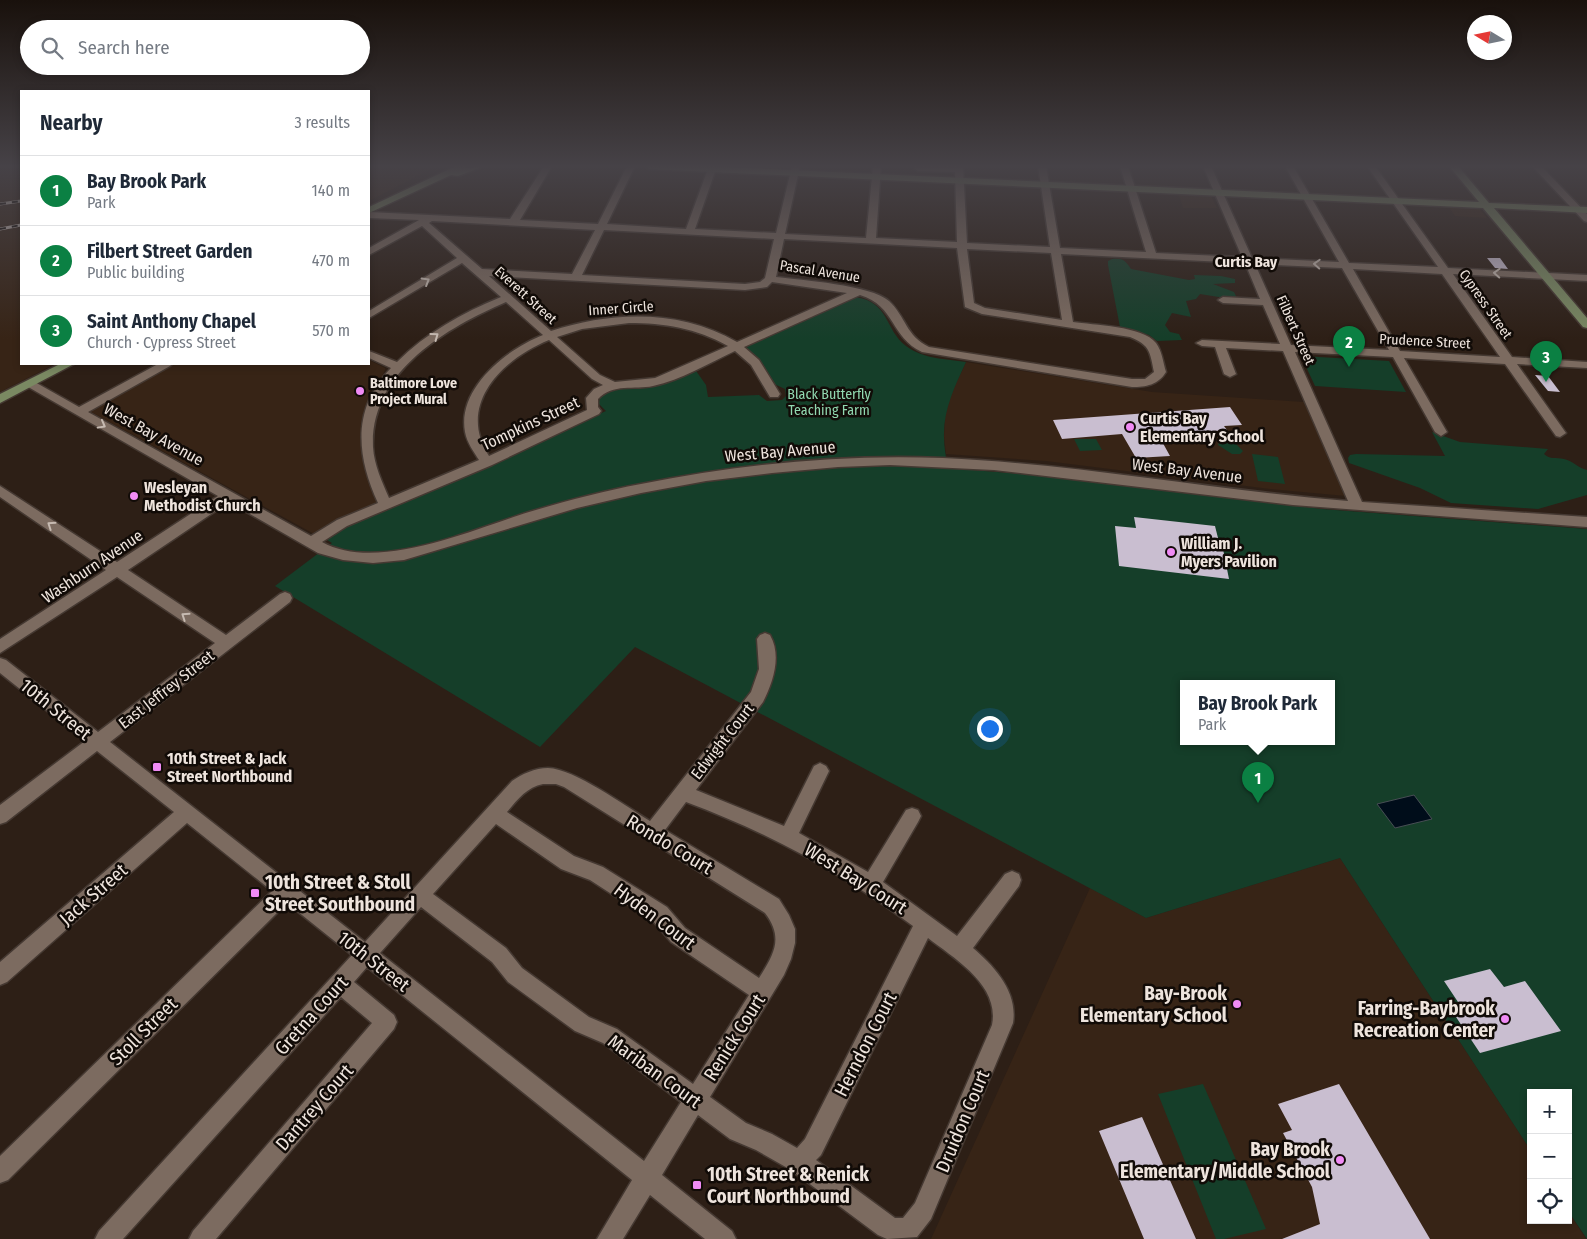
<!DOCTYPE html>
<meta charset="utf-8">
<style>
:root{--surface:#fff;--page:#f6f6f7;--text:#1f2937;--muted:#747a83;--line:#e0e1e3;--accent:#0b8043}
body{margin:0;font-family:"Fira Sans Condensed",sans-serif;background:var(--page);color:var(--text)}
.controls{position:absolute;right:15px;bottom:15px;display:grid;overflow:hidden;border-radius:0px;box-shadow:0 2px 8px #0003}
.controls button{width:45px;height:45px;display:grid;place-items:center;padding:0;border:0;border-bottom:1px solid var(--line);background:var(--surface);color:var(--text);font:25px sans-serif}
.compass{position:absolute;left:1467px;top:15px;width:45px;height:45px;border-radius:50%;background:var(--surface);box-shadow:0 2px 8px #0003;rotate:280deg}
.you{position:absolute;left:989px;top:728px;width:18px;height:18px;margin:-12px;border:4px solid #fff;border-radius:50%;background:#1a73e8;box-shadow:0 0 0 8px #1a73e833}
.badge{display:grid;place-items:center;width:32px;height:32px;border-radius:50%;background:var(--accent);color:#fff;font-size:16px;font-weight:700}
.pin{position:absolute;translate:-50% -41px;filter:drop-shadow(0 1px 2px #0008)}
.pin::after{content:'';position:absolute;top:26px;width:18px;height:15px;background:inherit;clip-path:polygon(0 0,100% 0,50% 100%)}
.popup{position:absolute;left:1180px;top:680px;width:155px;height:65px;box-sizing:border-box;display:grid;place-content:center;border-radius:0px;background:var(--surface);filter:drop-shadow(0 1px 4px #0005);font-size:16px;white-space:nowrap;color:var(--muted)}
.popup b{font-size:19px;color:var(--text)}
.popup::after{content:'';position:absolute;left:50%;top:100%;margin-left:-10px;border:10px solid transparent;border-top-color:var(--surface)}
.list{margin:0;padding:0;list-style:none}
h2{display:flex;justify-content:space-between;align-items:center;height:65px;margin:0;padding:0 20px;font-size:21px}
h2 small{font-size:16px;font-weight:400;color:var(--muted)}
.list li{display:grid;grid-template-columns:32px 1fr auto;gap:15px;align-items:center;box-sizing:border-box;height:70px;padding:0 20px;border-top:1px solid var(--line)}
.list b{display:block;font-size:19px;white-space:nowrap}
.list p{margin:0;font-size:16px;white-space:nowrap;color:var(--muted)}
.list em{font-size:16px;font-style:normal;color:var(--muted)}
.icon{flex:none;width:28px;height:28px;fill:none;stroke:currentColor;stroke-width:2;stroke-linecap:round;stroke-linejoin:round}
.map{position:relative;flex:none;width:1587px;height:1239px;overflow:hidden}
.search{position:absolute;background:var(--surface);box-shadow:0 2px 8px #0003;left:20px;top:20px;width:350px;height:55px;display:flex;align-items:center;gap:12px;box-sizing:border-box;padding:0 18px;border-radius:28px;color:var(--muted);font-size:19px}
.panel{position:absolute;background:var(--surface);box-shadow:0 2px 8px #0003;left:20px;top:90px;width:350px;height:275px;border-radius:0px}
.map>svg:first-child{display:block}
</style>
<div class="map">
<svg width="1587" height="1239" viewBox="0 0 1587 1239">
<rect width="100%" height="100%" fill="#2d1f16"/>
<path fill="#372416" d="M 0,166 L 21,166 L 21,364 L 55,364 L 0,392 Z
M 369,166 L 437,166 L 369,201 Z
M 1179,195 L 1211,196 L 1217,208 L 1183,208 Z
M 1449,207 L 1480,209 L 1487,218 L 1455,216 Z
M 369,360 L 385,368 L 385,370 L 370,404 L 362,445 L 365,468 L 378,498 L 377,502 L 316,535 L 91,412 L 92,409 L 173,364 L 369,364 Z
M 966,362 L 1152,392 L 1304,402 L 1346,496 L 1270,489 L 1046,461 L 946,454 L 944,437 L 945,417 L 950,396 Z
M 1340,858 L 1531,1151 L 1531,1220 L 1568,1220 L 1568,1211 L 1586,1239 L 931,1239 L 1090,888 L 1146,918 Z"/>
<path fill="#153e29" fill-rule="evenodd" d="M 1112,259 C 1123,258 1125,260 1131,269 L 1189,280 L 1195,279 L 1194,275 L 1221,276 L 1235,279 L 1235,283 L 1213,284 L 1234,292 L 1237,298 L 1231,299 L 1200,294 L 1196,299 L 1186,301 L 1191,317 L 1172,313 L 1165,325 L 1170,332 L 1179,334 L 1182,340 L 1157,341 L 1149,335 L 1120,327 L 1108,265 L 1108,261 Z
M 855,297 C 890,302 884,329 906,346 C 923,359 946,359 966,362 C 955,386 943,410 944,437 C 944,447 946,458 948,468 L 1059,477 L 1322,509 L 1587,529 L 1587,1239 L 1568,1211 L 1568,1093 L 1531,1093 L 1531,1151 L 1340,858 L 1146,918 L 635,647 L 540,747 L 275,586 L 332,543 L 324,538 L 347,524 L 606,411 L 599,404 C 599,381 635,390 650,387 C 665,384 680,374 694,368 L 706,385 L 708,397 L 759,395 L 767,401 L 782,400 L 786,396 L 785,389 L 772,383 L 745,347 ZM 1184,684 L 1332,684 L 1332,742 L 1184,742 Z
M 1301,356 L 1389,361 L 1406,392 L 1315,386 Z
M 1432,432 L 1460,442 L 1548,449 L 1544,454 C 1550,460 1556,457 1564,459 C 1573,461 1578,468 1587,470 L 1587,495 L 1538,509 L 1451,503 L 1420,488 L 1349,463 L 1348,458 L 1350,455 L 1356,454 L 1445,456 Z
M 1221,438 L 1231,439 L 1243,451 L 1240,454 L 1232,454 L 1218,445 Z
M 1074,439 L 1096,439 L 1102,450 L 1080,451 Z
M 1252,454 L 1278,457 L 1285,484 L 1258,481 Z
M 1203,1084 L 1266,1229 L 1224,1239 L 1216,1239 L 1158,1094 Z"/>
<path fill="#000d1a" stroke="#474e54" d="M 1414,795 L 1432,819 L 1395,828 L 1377,804 Z"/>
<path fill="#c9bed0" d="M 1487,258 L 1500,258 L 1508,269 L 1495,268 Z
M 1535,375 L 1548,376 L 1560,392 L 1548,391 Z
M 1230,407 L 1242,425 L 1224,426 L 1227,430 L 1159,436 L 1170,456 L 1136,458 L 1122,434 L 1062,439 L 1053,420 Z
M 1134,517 L 1215,526 L 1218,538 L 1221,539 L 1229,579 L 1119,566 L 1115,526 L 1136,528 Z
M 1490,969 L 1504,987 L 1525,981 L 1561,1031 L 1480,1053 L 1450,1008 L 1460,1005 L 1444,981 Z
M 1339,1084 L 1430,1239 L 1282,1239 L 1320,1224 L 1312,1187 L 1283,1133 L 1292,1130 L 1278,1104 Z
M 1142,1117 L 1196,1239 L 1144,1239 L 1099,1131 Z"/>
<g fill="none" stroke-linecap="round" stroke-linejoin="round">
<defs>
<path id="minor" d="M 544,166 L 552,166 L 520,220 L 598,224 L 627,166 L 635,166 L 607,224 L 686,229 L 709,166 L 717,166 L 695,229 L 776,233 L 792,166 L 800,166 L 785,234 L 866,238 L 873,166 L 881,166 L 876,238 L 957,242 L 955,172 L 918,171 L 914,168 L 915,166 L 963,166 L 967,243 L 1050,247 L 1038,166 L 1046,166 L 1060,248 L 1146,252 L 1120,166 L 1128,166 L 1156,253 L 1242,257 L 1203,166 L 1211,166 L 1252,258 L 1339,262 L 1285,166 L 1293,166 L 1349,263 L 1438,267 L 1367,166 L 1375,166 L 1448,268 L 1587,275 L 1587,281 L 1453,274 L 1512,357 L 1587,362 L 1587,368 L 1517,364 L 1566,433 L 1560,437 L 1556,436 L 1505,364 L 1404,358 L 1447,432 L 1441,436 L 1435,432 L 1393,357 L 1295,352 L 1362,502 L 1587,517 L 1587,527 L 1293,505 L 994,470 L 890,465 L 838,467 L 772,473 L 706,481 L 641,493 L 577,508 L 404,560 L 373,563 L 343,560 L 318,553 L 229,502 L 128,570 L 226,635 L 280,594 L 285,592 L 290,594 L 292,598 L 290,602 L 110,742 L 365,942 L 512,781 C 522,774 535,768 548,768 C 575,769 625,806 650,821 L 751,692 L 759,669 L 757,639 L 760,635 L 765,633 L 770,635 C 782,656 773,682 763,702 L 696,790 L 784,826 L 814,766 L 820,763 L 826,766 L 829,771 L 799,833 L 868,872 L 906,810 L 912,808 L 918,810 L 921,816 L 918,822 L 883,882 L 957,936 L 1005,874 L 1012,871 L 1019,874 L 1021,880 L 1019,886 L 973,948 C 995,967 1018,992 1013,1023 L 931,1219 L 917,1237 L 887,1239 L 878,1235 L 791,1170 L 756,1150 L 730,1139 L 698,1115 L 662,1175 L 732,1231 L 736,1239 L 705,1239 L 650,1195 L 623,1239 L 597,1239 L 632,1180 L 367,967 L 354,982 L 394,1015 L 397,1022 L 394,1029 L 216,1239 L 189,1239 L 193,1231 L 372,1023 L 341,997 L 123,1239 L 95,1239 L 99,1231 L 352,955 L 287,903 L 8,1180 L 0,1183 L 0,1156 L 272,891 L 187,823 L 7,982 L 0,985 L 0,962 L 174,812 L 97,751 L 6,822 L 0,824 L 0,805 L 85,741 L 0,673 L 0,658 L 6,660 L 98,732 L 215,643 L 117,577 L 0,653 L 0,639 L 106,570 L 0,497 L 0,486 L 117,562 L 218,496 L 23,384 L 29,380 L 33,381 L 79,407 L 158,364 L 172,364 L 170,366 L 88,412 L 311,536 L 337,520 L 378,503 C 356,455 352,408 391,368 L 369,358 L 369,351 L 397,362 C 426,333 462,313 501,297 L 462,263 L 369,318 L 369,311 L 457,258 L 422,226 L 369,255 L 369,248 L 419,220 L 369,218 L 369,212 L 510,219 ZM 432,221 L 595,230 L 572,274 L 482,269 L 429,223 ZM 604,230 L 774,239 L 765,278 L 760,282 L 745,284 L 582,275 ZM 784,239 L 957,248 L 965,307 L 982,314 L 1130,337 C 1150,345 1150,352 1154,372 L 1145,379 L 1132,379 L 929,347 C 906,336 906,317 889,301 C 871,285 801,280 776,277 ZM 967,249 L 1051,253 L 1062,320 L 985,308 L 974,303 ZM 1061,254 L 1245,263 L 1260,299 L 1223,297 L 1218,300 L 1223,303 L 1263,305 L 1280,344 L 1202,340 L 1196,343 L 1202,346 L 1215,347 L 1224,374 L 1230,377 L 1236,374 L 1226,348 L 1283,351 L 1348,501 C 1213,490 1078,464 943,458 C 842,454 740,464 641,484 C 603,491 566,501 529,512 C 474,529 377,573 322,542 L 347,526 L 492,465 L 599,414 L 601,411 L 598,407 L 598,399 C 613,383 634,390 653,386 C 681,380 709,363 735,351 L 751,365 L 770,397 L 778,397 L 780,394 L 759,360 L 744,347 L 860,295 C 896,306 890,337 922,352 L 1132,387 C 1146,387 1158,385 1166,372 C 1163,362 1162,351 1156,343 C 1143,326 1093,325 1073,322 ZM 1255,264 L 1342,268 L 1389,350 L 1291,345 ZM 1353,269 L 1442,274 L 1500,357 L 1400,351 ZM 489,276 L 745,290 L 767,287 L 772,282 L 847,293 L 737,342 C 680,309 612,311 551,331 ZM 506,302 L 543,335 C 507,349 457,388 465,432 C 467,443 474,452 479,460 L 389,498 C 382,482 374,465 373,447 C 370,372 446,328 506,302 ZM 629,323 C 664,323 696,328 728,346 L 655,378 L 615,382 L 600,375 L 557,337 L 582,329 ZM 549,340 L 592,379 L 603,385 L 594,389 L 586,398 L 587,410 L 489,456 C 456,405 502,359 549,340 ZM 543,784 L 556,784 L 564,787 L 765,913 C 784,938 774,954 759,978 L 685,928 L 667,907 L 603,867 L 574,856 L 507,812 C 517,800 527,787 543,784 ZM 686,802 C 772,834 840,872 913,926 L 805,1139 L 797,1148 L 772,1134 L 746,1123 L 710,1097 L 784,975 L 791,959 L 795,943 L 795,929 L 789,915 L 779,899 L 665,830 ZM 496,824 L 561,869 L 590,880 L 653,921 L 671,942 L 749,995 L 693,1084 L 617,1029 L 589,1017 L 522,968 L 506,948 L 433,894 ZM 421,907 L 492,962 L 508,982 L 575,1031 L 603,1043 L 681,1102 L 644,1161 L 380,953 ZM 928,938 C 955,959 1000,985 992,1025 L 915,1203 L 903,1218 L 895,1218 L 816,1160 L 821,1155 Z
M 1532,166 L 1541,166 L 1587,214 L 1587,222 L 1584,221 Z"/>
<path id="major" d="M 456,166 L 467,166 L 466,168 L 485,166 L 458,176 L 451,175 L 369,213 L 369,207 Z
M 645,166 L 705,166 L 1479,202 L 1449,166 L 1458,166 L 1489,203 L 1587,207 L 1587,213 L 1494,208 L 1587,318 L 1587,328 L 1583,327 L 1483,208 L 649,169 Z
M 60,364 L 74,364 L 0,403 L 0,394 Z"/>
</defs>
<use href="#minor" stroke="#453932" stroke-width="3"/>
<use href="#major" stroke="#453932" stroke-width="3"/>
<use href="#minor" fill="#7c6b60" fill-rule="evenodd"/>
<use href="#major" fill="#7a8962" fill-rule="evenodd"/>
<defs>
<path id="rail" d="M 0,204 L 21,201
M 0,229 L 21,225"/>
</defs>
<use href="#rail" stroke="#d8cdc6" stroke-width="3"/>
<use href="#rail" stroke="#110b07" stroke-width="2" stroke-dasharray="6" stroke-linecap="butt"/>
</g>
<defs><path id="oneway-chevron" d="M-2-3.5L2.5 0L-2 3.5" fill="none" stroke-width="1.6" stroke-linecap="round" stroke-linejoin="round" transform="scale(1.25)"/></defs>
<g stroke="#c6bab1">
<use href="#oneway-chevron" transform="translate(1317 264) rotate(-177)"/>
<use href="#oneway-chevron" transform="translate(1497 273) rotate(-177)"/>
<use href="#oneway-chevron" transform="translate(426 281) rotate(-31)"/>
<use href="#oneway-chevron" transform="translate(435 336) rotate(-36)"/>
<use href="#oneway-chevron" transform="translate(102 425) rotate(29)"/>
<use href="#oneway-chevron" transform="translate(51 525) rotate(-146)"/>
<use href="#oneway-chevron" transform="translate(185 616) rotate(-146)"/>
</g>
<linearGradient id="sky" x2="0" y2="1"><stop stop-color="#19110c"/><stop offset="0.49" stop-color="#464247"/><stop offset="1" stop-color="#464247" stop-opacity="0"/></linearGradient>
<rect width="1587" height="339" fill="url(#sky)"/>
<g fill="#f08bf5" stroke="#110b07" stroke-width="2">
<circle cx="360" cy="391" r="5"/>
<circle cx="1130" cy="427" r="5"/>
<circle cx="134" cy="496" r="5"/>
<circle cx="1171" cy="552" r="5"/>
<rect x="152" y="762" width="10" height="10" rx="2.5"/>
<rect x="250" y="888" width="10" height="10" rx="2.5"/>
<circle cx="1237" cy="1004" r="5"/>
<circle cx="1505" cy="1019" r="5"/>
<circle cx="1340" cy="1160" r="5"/>
<rect x="692" y="1180" width="10" height="10" rx="2.5"/>
</g>
<g text-anchor="middle" stroke-width="5" stroke-linejoin="round" paint-order="stroke">
<g font-size="14" fill="#eee4dd" stroke="#110b07">
<text transform="translate(820 271) rotate(9)" y="5">Pascal Avenue</text>
<text transform="translate(526 295) rotate(42)" y="5">Everett Street</text>
<text transform="translate(1486 304) rotate(55)" y="5">Cypress Street</text>
<text transform="translate(621 308) rotate(-4)" y="5">Inner Circle</text>
<text transform="translate(1296 330) rotate(66)" y="5">Filbert Street</text>
<text transform="translate(1425 341) rotate(3)" y="5">Prudence Street</text>
</g>
<g font-size="14" font-weight="bold" fill="#eee4dd" stroke="#110b07" text-anchor="start">
<text x="370" y="388">Baltimore Love<tspan x="370" dy="16">Project Mural</tspan></text>
</g>
<g font-size="14" fill="#91d8b0" stroke="#110b07">
<text x="829" y="399">Black Butterfly<tspan x="829" dy="16">Teaching Farm</tspan></text>
</g>
<g font-size="15" font-weight="bold" fill="#eee4dd" stroke="#110b07">
<text x="1246" y="267">Curtis Bay</text>
</g>
<g font-size="16" font-weight="bold" fill="#eee4dd" stroke="#110b07" text-anchor="start">
<text x="1140" y="424">Curtis Bay<tspan x="1140" dy="18">Elementary School</tspan></text>
<text x="144" y="493">Wesleyan<tspan x="144" dy="18">Methodist Church</tspan></text>
<text x="1181" y="549">William J.<tspan x="1181" dy="18">Myers Pavilion</tspan></text>
<text x="167" y="764">10th Street &amp; Jack<tspan x="167" dy="18">Street Northbound</tspan></text>
</g>
<g font-size="16" fill="#eee4dd" stroke="#110b07">
<text transform="translate(530 423) rotate(-25)" y="6">Tompkins Street</text>
<text transform="translate(154 434) rotate(29)" y="6">West Bay Avenue</text>
<text transform="translate(780 451) rotate(-5)" y="6">West Bay Avenue</text>
<text transform="translate(1187 470) rotate(7)" y="6">West Bay Avenue</text>
<text transform="translate(92 566) rotate(-34)" y="6">Washburn Avenue</text>
<text transform="translate(166 689) rotate(-38)" y="6">East Jeffrey Street</text>
<text transform="translate(722 741) rotate(-52)" y="6">Edwight Court</text>
</g>
<g font-size="19" fill="#eee4dd" stroke="#110b07">
<text transform="translate(56 709) rotate(39)" y="7">10th Street</text>
<text transform="translate(670 844) rotate(31)" y="7">Rondo Court</text>
<text transform="translate(856 878) rotate(32)" y="7">West Bay Court</text>
<text transform="translate(93 894) rotate(-41)" y="7">Jack Street</text>
<text transform="translate(655 916) rotate(37)" y="7">Hyden Court</text>
<text transform="translate(374 961) rotate(38)" y="7">10th Street</text>
<text transform="translate(311 1015) rotate(-48)" y="7">Gretna Court</text>
<text transform="translate(143 1031) rotate(-45)" y="7">Stoll Street</text>
<text transform="translate(734 1037) rotate(-58)" y="7">Renick Court</text>
<text transform="translate(865 1044) rotate(-63)" y="7">Herndon Court</text>
<text transform="translate(655 1071) rotate(36)" y="7">Mariban Court</text>
<text transform="translate(314 1107) rotate(-49)" y="7">Dantrey Court</text>
<text transform="translate(962 1121) rotate(-67)" y="7">Druidon Court</text>
</g>
<g font-size="19" font-weight="bold" fill="#eee4dd" stroke="#110b07" text-anchor="end">
<text x="265" y="889" text-anchor="start">10th Street &amp; Stoll<tspan x="265" dy="22">Street Southbound</tspan></text>
<text x="1227" y="1000">Bay-Brook<tspan x="1227" dy="22">Elementary School</tspan></text>
<text x="1495" y="1015">Farring-Baybrook<tspan x="1495" dy="22">Recreation Center</tspan></text>
<text x="1330" y="1156">Bay Brook<tspan x="1330" dy="22">Elementary/Middle School</tspan></text>
<text x="707" y="1181" text-anchor="start">10th Street &amp; Renick<tspan x="707" dy="22">Court Northbound</tspan></text>
</g>
</g>
</svg>
<div class="controls">
<button>+</button>
<button>−</button>
<button><svg class="icon" aria-label="locate" viewBox="0 0 24 24"><circle cx="12" cy="12" r="6"/><path d="M12 2v4M12 18v4M2 12h4M18 12h4"/></svg></button>
</div>
<svg class="compass" viewBox="-18 -18 36 36"><path d="M0-13l5 13h-10z" fill="#e53935"/><path d="M0 13l5-13h-10z" fill="#747a83"/></svg>
<div class="you"></div>
<div class="pin badge" style="left:1258px;top:803px">1</div>
<div class="popup"><b>Bay Brook Park</b>Park</div>
<div class="pin badge" style="left:1349px;top:367px">2</div>
<div class="pin badge" style="left:1546px;top:382px">3</div>
<div class="search"><svg class="icon" aria-label="search" viewBox="0 0 24 24"><circle cx="10" cy="10" r="6"/><path d="M15 15l6 6"/></svg>Search here</div>
<section class="panel">
<h2>Nearby<small>3 results</small></h2>
<ul class="list">
<li><span class="badge">1</span><div><b>Bay Brook Park</b><p>Park</p></div><em>140 m</em></li>
<li><span class="badge">2</span><div><b>Filbert Street Garden</b><p>Public building</p></div><em>470 m</em></li>
<li><span class="badge">3</span><div><b>Saint Anthony Chapel</b><p>Church · Cypress Street</p></div><em>570 m</em></li>
</ul>
</section>
</div>
